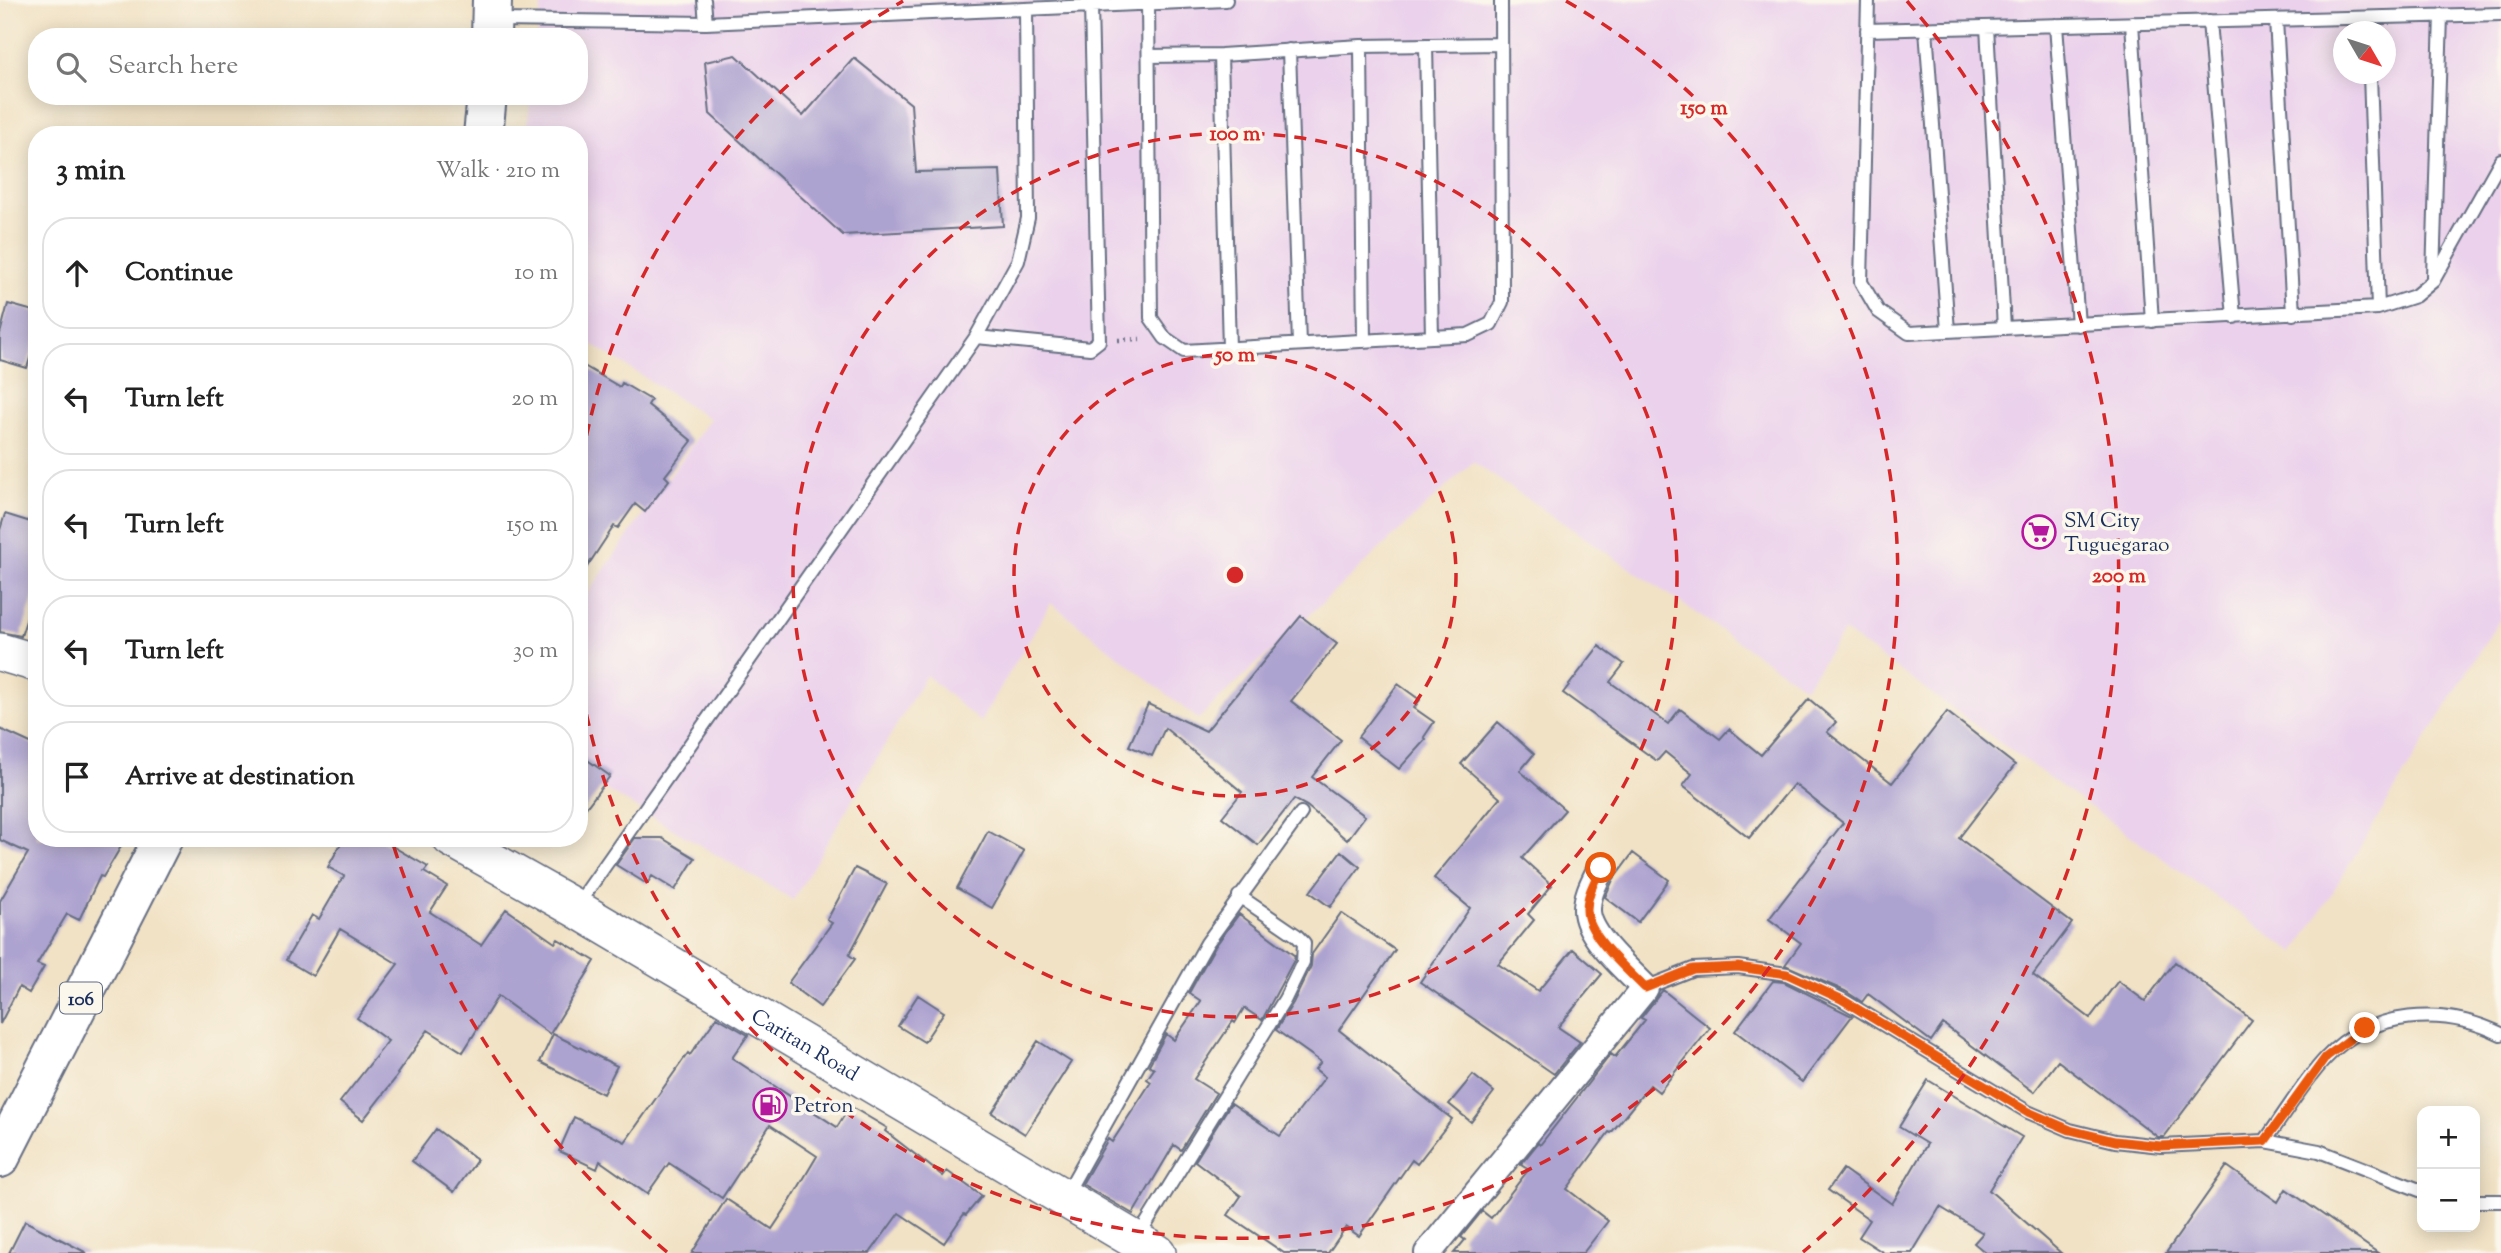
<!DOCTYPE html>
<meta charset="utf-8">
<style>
:root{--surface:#fff;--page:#f6f6f6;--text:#222;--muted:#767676;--line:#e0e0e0}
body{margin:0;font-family:"Sorts Mill Goudy",serif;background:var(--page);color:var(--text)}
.controls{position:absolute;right:21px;bottom:21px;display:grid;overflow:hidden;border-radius:14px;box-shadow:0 4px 18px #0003}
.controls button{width:63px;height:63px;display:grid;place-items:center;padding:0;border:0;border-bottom:2px solid var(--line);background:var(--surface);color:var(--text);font:35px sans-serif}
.compass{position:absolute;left:2333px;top:21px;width:63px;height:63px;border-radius:50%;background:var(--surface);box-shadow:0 4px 18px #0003;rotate:129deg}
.stop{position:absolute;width:21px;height:21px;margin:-16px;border:5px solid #ea580c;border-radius:50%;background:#fff}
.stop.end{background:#ea580c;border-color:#fff;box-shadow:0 2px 7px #0008}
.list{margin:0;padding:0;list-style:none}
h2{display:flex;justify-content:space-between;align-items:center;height:91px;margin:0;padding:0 28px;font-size:30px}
h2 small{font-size:23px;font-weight:400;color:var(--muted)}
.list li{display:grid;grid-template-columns:46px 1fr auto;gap:21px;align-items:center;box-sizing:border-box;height:112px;margin:0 14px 14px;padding:0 14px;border:2px solid var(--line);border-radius:28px}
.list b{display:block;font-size:26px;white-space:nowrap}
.list em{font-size:23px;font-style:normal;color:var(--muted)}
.icon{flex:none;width:38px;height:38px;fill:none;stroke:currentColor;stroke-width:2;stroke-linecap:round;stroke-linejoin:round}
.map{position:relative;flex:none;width:2501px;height:1253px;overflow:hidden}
.search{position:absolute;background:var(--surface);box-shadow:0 4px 18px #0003;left:28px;top:28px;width:560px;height:77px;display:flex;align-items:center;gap:18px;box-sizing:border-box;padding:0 24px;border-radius:28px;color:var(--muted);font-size:26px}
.panel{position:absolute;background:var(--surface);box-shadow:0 4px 18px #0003;left:28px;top:126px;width:560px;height:721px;border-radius:28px}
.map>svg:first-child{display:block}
</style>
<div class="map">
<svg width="2501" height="1253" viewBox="0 0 2501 1253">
<rect width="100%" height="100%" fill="#fbf7ec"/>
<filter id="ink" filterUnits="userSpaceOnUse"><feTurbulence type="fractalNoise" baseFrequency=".0143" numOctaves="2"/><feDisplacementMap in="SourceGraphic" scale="14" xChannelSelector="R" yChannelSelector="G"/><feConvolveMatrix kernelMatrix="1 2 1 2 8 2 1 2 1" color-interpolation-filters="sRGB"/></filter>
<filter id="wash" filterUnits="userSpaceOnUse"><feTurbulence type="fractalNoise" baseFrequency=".00686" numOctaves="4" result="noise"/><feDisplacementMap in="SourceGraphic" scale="28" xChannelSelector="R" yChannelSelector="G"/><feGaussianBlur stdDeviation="1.57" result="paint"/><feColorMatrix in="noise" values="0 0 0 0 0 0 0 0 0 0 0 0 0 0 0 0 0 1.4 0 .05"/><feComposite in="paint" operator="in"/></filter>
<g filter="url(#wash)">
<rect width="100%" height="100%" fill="#f1e2c5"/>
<path fill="#ebd1ec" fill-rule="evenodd" d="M 542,0 L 2501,0 L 2501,617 L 2295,953 L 1844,631 L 1805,687 L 1473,462 L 1198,719 L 1051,603 L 980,722 L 926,675 L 793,900 L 579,774 L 579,606 L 710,419 L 579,336 L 579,135 L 526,135 L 531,96 L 579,96 L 579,37 L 537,37 ZM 2344,32 L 2386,32 L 2386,74 L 2344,74 Z"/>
<g id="blocks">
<path fill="#ada3d0" d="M 736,55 L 803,116 L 854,58 L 911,104 L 916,172 L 1000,170 L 1003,226 L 843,235 L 710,114 L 705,62 Z
M 8,304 L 37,312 L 37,335 L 27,368 L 0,360 L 0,334 Z
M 579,363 L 620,387 L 622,383 L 651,400 L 648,405 L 692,441 L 665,476 L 669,480 L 645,512 L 635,504 L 618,528 L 614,526 L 579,579 Z
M 5,514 L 37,524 L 37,587 L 21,636 L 0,632 L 0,530 Z
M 1301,616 L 1337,644 L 1291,701 L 1341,740 L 1312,777 L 1365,816 L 1347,840 L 1307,806 L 1294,799 L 1258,845 L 1222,817 L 1242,792 L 1165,728 L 1152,756 L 1129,746 L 1148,704 L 1206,731 Z
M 1599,646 L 1624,664 L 1610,682 L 1668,724 L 1680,709 L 1720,739 L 1729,729 L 1761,755 L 1809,699 L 1836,722 L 1827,732 L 1892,783 L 1947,712 L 2015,765 L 1959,838 L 2072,923 L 2033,975 L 2090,1018 L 2118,981 L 2145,1001 L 2175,962 L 2252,1020 L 2164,1137 L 2158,1137 L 2058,1061 L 2034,1092 L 1943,1024 L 1931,1041 L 1868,994 L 1862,1002 L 1845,991 L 1785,965 L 1801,943 L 1769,919 L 1843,823 L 1794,784 L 1749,838 L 1683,786 L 1692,774 L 1665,752 L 1657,761 L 1563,693 Z
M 1398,684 L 1420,700 L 1414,708 L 1434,722 L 1424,737 L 1426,739 L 1399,769 L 1358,737 Z
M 1498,722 L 1534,754 L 1520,771 L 1565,810 L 1522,858 L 1552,885 L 1528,914 L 1534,920 L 1498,964 L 1538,991 L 1573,949 L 1602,974 L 1558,1027 L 1580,1042 L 1554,1074 L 1420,982 L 1470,908 L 1434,878 L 1500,798 L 1461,764 Z
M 0,729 L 37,746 L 37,838 L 126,838 L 103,877 L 100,876 L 79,920 L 67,914 L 37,964 L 44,967 L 29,993 L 19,987 L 0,1024 L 0,901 L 28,853 L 0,840 Z
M 579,754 L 610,776 L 579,817 Z
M 988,831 L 1024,851 L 992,908 L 957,888 Z
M 344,838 L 378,838 L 428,867 L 424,872 L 447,886 L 430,912 L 481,945 L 506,909 L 555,943 L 558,939 L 595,961 L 550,1034 L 498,996 L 463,1052 L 428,1030 L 397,1074 L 398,1075 L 363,1120 L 340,1102 L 388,1041 L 357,1018 L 398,964 L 340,929 L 313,976 L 286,960 L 312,915 L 319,919 L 344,876 L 328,867 Z
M 635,838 L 662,838 L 695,858 L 675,890 L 652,876 L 647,884 L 616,865 Z
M 1341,851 L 1360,867 L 1330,907 L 1310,892 Z
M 1633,853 L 1669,880 L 1638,922 L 1605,897 L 1613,880 Z
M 855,868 L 887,884 L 849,955 L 855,959 L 820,1007 L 788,983 L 832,923 L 827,920 Z
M 1341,913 L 1395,950 L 1339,1030 L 1452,1119 L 1417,1164 L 1412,1160 L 1359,1236 L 1346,1227 L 1328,1253 L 1284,1253 L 1228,1215 L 1241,1196 L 1195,1161 L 1231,1103 L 1280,1136 L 1325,1077 L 1315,1069 L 1321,1062 L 1276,1030 L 1293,1003 L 1311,966 L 1312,954 Z
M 1239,914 L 1295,956 L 1294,960 L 1262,1020 L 1244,1008 L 1235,1023 L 1233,1021 L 1194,1079 L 1216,1093 L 1181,1150 L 1174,1145 L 1133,1214 L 1082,1184 L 1108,1139 L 1112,1142 L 1151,1082 L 1147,1079 L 1154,1069 L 1149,1065 L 1166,1034 L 1174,1040 L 1201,1001 L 1189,993 L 1214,948 Z
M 1773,981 L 1784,982 L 1852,1016 L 1802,1082 L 1735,1031 Z
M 1663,990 L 1710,1028 L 1659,1092 L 1650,1085 L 1611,1133 L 1609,1132 L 1567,1189 L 1608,1221 L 1583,1253 L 1454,1253 L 1465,1240 L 1461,1237 L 1482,1211 L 1491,1218 L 1529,1169 L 1521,1164 L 1538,1143 L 1540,1145 L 1611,1054 L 1615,1057 L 1645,1020 L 1641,1018 Z
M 918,995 L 944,1012 L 924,1042 L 898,1026 Z
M 717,1017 L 748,1035 L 732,1058 L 837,1127 L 850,1106 L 887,1128 L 885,1131 L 943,1176 L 947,1171 L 982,1196 L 966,1215 L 964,1214 L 944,1243 L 899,1213 L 870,1253 L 692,1253 L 726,1199 L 772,1229 L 788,1205 L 817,1156 L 770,1125 L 722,1198 L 669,1163 L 647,1194 L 600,1161 L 597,1169 L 559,1151 L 574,1117 L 625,1142 L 688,1053 L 690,1055 Z
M 553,1034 L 617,1066 L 603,1094 L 540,1062 Z
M 1038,1041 L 1071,1062 L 1025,1134 L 992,1113 Z
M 1473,1075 L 1494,1092 L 1471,1122 L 1449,1104 Z
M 1928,1080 L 2022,1137 L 1989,1190 L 2061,1253 L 1986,1253 L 1974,1243 L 1983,1233 L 1940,1207 L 1912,1253 L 1884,1253 L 1859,1237 L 1870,1220 L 1828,1190 L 1843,1169 L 1892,1204 L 1927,1144 L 1899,1127 Z
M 436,1129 L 477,1160 L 454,1192 L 412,1161 Z
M 2227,1166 L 2278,1202 L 2286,1189 L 2378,1253 L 2166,1253 Z
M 25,1221 L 87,1253 L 9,1253 Z"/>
</g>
</g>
<g filter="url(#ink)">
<use href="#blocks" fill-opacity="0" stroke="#666e82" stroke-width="2"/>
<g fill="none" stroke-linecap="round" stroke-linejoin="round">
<defs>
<path id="lane" d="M 704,0 L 706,23
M 1868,0 L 1861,282 L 1878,311 L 1909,333 L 2378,308 L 2415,296 L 2433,281 L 2501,160
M 1148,2 L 1151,318 L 1165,338 L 1184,351 L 1468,335 L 1491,324 L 1502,302 L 1501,0
M 495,20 L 706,23 L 1226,0
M 2276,20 L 2293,314
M 2209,21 L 2234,317
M 2132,23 L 2152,321
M 2056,25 L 2078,325
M 1987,27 L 2004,328
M 1926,29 L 1948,331
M 1867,30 L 2501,14
M 1426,45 L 1432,337
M 1361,46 L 1364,341
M 1289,50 L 1299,344
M 1221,55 L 1229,348
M 1149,56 L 1221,55 L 1361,46 L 1501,44
M 2370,74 L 2378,308
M 2433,277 L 2441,15
M 976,337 L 1090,348 L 1099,341 L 1091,6
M 578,904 L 976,337 L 1018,261 L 1028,218 L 1026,10
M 1645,988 L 1693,969 L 1738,967 L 1787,974 L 1841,999 L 2028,1112 L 2070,1130 L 2115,1141 L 2161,1146 L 2265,1141 L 2319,1151 L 2422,1191
M 2265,1141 C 2284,1115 2304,1081 2326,1058 C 2371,1010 2444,1006 2501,1034
M 1065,1196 L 1207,943 L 1301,813
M 2475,1201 L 2501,1201
M 1138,1237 L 1285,999 L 1303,962 L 1304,943 L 1296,935 L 1239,896"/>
<path id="street" d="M 1428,1253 L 1645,988 C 1628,970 1586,935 1587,909 C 1587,894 1595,881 1601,868"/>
<g id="secondary">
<path d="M 0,652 L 37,663"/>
<path id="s1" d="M 451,838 L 575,908 L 1157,1253"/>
</g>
<path id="highway" d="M 491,37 L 492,0
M 483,135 L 487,96
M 0,1158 L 163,838"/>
</defs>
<use href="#lane" stroke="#666e82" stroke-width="16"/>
<use href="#street" stroke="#666e82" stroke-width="30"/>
<use href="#secondary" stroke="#666e82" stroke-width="40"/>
<use href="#highway" stroke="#666e82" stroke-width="42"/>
<path stroke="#666e82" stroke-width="4.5" stroke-dasharray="2 5" stroke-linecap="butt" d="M 1118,340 L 1140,339"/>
<use href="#lane" stroke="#fff" stroke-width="12"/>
<use href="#street" stroke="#fff" stroke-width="26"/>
<use href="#secondary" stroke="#fff" stroke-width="37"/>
<use href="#highway" stroke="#fff" stroke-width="38"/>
</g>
</g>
<g fill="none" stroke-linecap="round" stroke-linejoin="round" filter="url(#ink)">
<path stroke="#ea580c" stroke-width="9" d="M 1601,868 C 1595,881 1587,894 1587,909 C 1586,935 1628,970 1645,988 L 1693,969 L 1738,967 L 1787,974 L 1841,999 L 2028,1112 L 2070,1130 L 2115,1141 L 2161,1146 L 2265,1141 L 2326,1057 L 2365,1028"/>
</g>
<g fill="none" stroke="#d62828" stroke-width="3.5" stroke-dasharray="12 9">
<circle cx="1235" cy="575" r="221"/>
<circle cx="1235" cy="575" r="442"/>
<path d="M579 477A663 663 0 0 1 903 1M1566 1A663 663 0 1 1 579 673"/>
<path d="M667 1252A884 884 0 0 1 392 841M1907 1A884 884 0 0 1 1803 1252"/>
</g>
<defs>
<symbol id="supermarket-ring" viewBox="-11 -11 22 22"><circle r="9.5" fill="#fbf7ec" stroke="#b5179e" stroke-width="1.5"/><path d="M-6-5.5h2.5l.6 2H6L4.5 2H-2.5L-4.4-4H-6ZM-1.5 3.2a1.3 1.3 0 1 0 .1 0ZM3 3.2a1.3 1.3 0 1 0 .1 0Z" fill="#b5179e"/></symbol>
<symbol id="fuel-ring" viewBox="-11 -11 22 22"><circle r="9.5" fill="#fbf7ec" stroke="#b5179e" stroke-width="1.5"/><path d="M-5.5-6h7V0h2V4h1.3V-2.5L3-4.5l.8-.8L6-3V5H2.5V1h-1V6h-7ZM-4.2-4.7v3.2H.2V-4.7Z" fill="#b5179e"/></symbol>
</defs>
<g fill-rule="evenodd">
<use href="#supermarket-ring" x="2020" y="513" width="38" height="38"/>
<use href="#fuel-ring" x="751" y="1086" width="38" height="38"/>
</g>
<g text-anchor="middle" stroke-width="7" stroke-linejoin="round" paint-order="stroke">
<rect fill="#fbf7ec" stroke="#5e6b89" stroke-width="2" x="60" y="982.5" width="42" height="31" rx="5"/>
<g font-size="19" font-weight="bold" fill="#1b2f5e">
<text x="81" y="1005">106</text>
</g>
<g font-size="21" fill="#1b2f5e" stroke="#fbf7ec" text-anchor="start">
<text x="2064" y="527">SM City<tspan x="2064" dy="24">Tuguegarao</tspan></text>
<text x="794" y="1112">Petron</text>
</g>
<g font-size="21" fill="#1b2f5e" stroke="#fbf7ec">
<text dy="7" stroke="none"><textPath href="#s1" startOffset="410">Caritan Road</textPath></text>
</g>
</g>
<circle cx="1235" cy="575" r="10" fill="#d62828" stroke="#fbf7ec" stroke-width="3.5"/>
<g font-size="21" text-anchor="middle" font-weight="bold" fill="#d62828" stroke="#fbf7ec" stroke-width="7" stroke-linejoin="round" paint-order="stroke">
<text x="1704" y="114">150 m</text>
<text x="1235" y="140">100 m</text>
<text x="1235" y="361">50 m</text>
<text x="2119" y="582">200 m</text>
</g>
</svg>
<div class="controls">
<button>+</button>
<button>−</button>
</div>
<svg class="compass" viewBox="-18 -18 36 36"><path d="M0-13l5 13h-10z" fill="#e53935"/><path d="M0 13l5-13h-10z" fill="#767676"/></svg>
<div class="stop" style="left:1601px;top:868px"></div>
<div class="stop end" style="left:2365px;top:1028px"></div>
<div class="search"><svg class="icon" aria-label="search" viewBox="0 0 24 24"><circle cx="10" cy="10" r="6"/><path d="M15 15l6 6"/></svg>Search here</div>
<section class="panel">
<h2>3 min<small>Walk · 210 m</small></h2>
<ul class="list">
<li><svg class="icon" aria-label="ahead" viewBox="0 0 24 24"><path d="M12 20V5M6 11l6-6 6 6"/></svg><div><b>Continue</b></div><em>10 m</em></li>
<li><svg class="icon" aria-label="left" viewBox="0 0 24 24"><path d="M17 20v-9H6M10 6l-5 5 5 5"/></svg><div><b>Turn left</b></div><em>20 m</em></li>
<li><svg class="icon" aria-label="left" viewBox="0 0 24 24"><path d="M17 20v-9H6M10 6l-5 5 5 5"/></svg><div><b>Turn left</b></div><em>150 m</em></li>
<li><svg class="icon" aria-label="left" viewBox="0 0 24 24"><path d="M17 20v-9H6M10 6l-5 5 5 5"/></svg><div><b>Turn left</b></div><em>30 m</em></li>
<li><svg class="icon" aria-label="arrive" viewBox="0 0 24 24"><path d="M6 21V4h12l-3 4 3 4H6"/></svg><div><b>Arrive at destination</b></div></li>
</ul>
</section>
</div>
